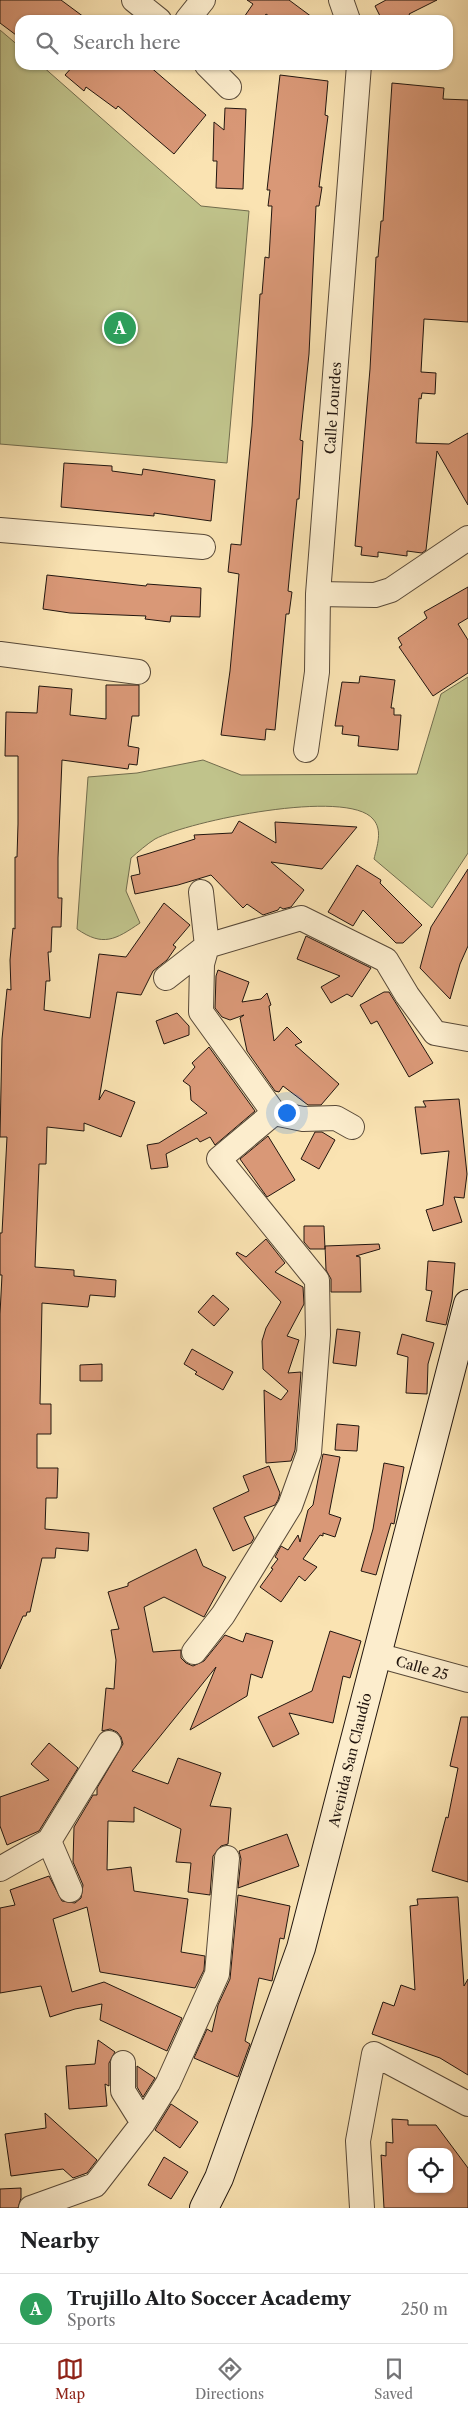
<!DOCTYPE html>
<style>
:root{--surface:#fff;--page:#f2f2f2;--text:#202124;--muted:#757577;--line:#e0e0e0;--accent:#8f2418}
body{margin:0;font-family:"Libre Caslon Text",serif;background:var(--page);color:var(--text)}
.controls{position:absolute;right:15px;bottom:15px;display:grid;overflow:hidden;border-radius:10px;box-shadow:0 1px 4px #0004}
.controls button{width:45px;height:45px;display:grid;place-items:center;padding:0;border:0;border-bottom:1px solid var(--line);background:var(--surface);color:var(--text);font:25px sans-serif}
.you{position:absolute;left:286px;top:1112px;width:18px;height:18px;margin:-12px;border:4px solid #fff;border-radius:50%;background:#1a73e8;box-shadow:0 0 0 8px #1a73e833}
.badge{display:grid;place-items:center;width:32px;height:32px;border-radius:50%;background:var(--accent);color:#fff;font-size:16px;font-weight:700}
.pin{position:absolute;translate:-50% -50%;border:2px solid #fff;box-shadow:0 1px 5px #0006}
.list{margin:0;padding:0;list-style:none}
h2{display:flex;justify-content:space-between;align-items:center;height:65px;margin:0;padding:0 20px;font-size:21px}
h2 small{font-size:16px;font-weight:400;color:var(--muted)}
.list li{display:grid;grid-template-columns:32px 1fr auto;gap:15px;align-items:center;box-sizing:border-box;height:70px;padding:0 20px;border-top:1px solid var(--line)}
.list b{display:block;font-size:19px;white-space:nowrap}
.list p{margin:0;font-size:16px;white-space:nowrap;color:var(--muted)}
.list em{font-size:16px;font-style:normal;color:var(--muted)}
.icon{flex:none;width:28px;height:28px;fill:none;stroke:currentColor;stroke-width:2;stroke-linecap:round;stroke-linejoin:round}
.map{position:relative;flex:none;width:468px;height:2208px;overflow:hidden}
.search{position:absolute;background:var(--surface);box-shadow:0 1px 4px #0004;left:15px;right:15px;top:15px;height:55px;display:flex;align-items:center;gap:12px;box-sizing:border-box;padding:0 18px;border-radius:15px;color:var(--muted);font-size:19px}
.sheet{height:135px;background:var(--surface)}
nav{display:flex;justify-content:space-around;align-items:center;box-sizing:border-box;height:70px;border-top:1px solid var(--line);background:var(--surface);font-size:14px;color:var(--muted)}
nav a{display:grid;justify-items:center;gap:2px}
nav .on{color:var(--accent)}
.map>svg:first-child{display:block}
</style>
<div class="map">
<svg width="468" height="2208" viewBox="0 0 468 2208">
<rect width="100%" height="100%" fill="#fae3b2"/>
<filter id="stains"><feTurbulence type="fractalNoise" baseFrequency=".004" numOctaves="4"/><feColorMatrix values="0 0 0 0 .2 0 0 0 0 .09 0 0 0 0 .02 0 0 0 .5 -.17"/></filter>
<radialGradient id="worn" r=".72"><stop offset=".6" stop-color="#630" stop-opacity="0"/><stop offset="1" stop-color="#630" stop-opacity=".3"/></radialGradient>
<path fill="#c0c38b" stroke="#716c4d" d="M 0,30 L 20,47 L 20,65 L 41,65 L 201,206 L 249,211 L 227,463 L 0,444 Z
M 468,677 L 468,853 L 432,908 L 374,859 C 377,846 383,830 373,819 C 347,788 189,821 155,839 C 147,844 138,852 131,858 L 126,891 L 140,923 C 115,940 103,947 77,929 L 88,777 L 137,773 L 203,760 L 241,775 L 417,774 L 441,694 Z"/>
<path fill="#d99877" stroke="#22160f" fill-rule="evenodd" d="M 0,0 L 61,0 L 88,20 L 20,20 L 20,38 L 0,23 Z
M 247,0 L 289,0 L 316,20 L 275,20 L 266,14 L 262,20 L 242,20 L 253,4 Z
M 386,0 L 437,0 L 409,14 L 412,20 L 382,20 L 375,6 Z
M 74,65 L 148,65 L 206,115 L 174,154 L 118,106 L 116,109 L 86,87 L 84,91 L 65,75 Z
M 280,75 L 328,81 L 325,115 L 328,116 L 319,187 L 322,187 L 319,206 L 316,206 L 309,354 L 300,440 L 303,441 L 299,499 L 297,499 L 288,591 L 292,592 L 289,614 L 286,614 L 275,730 L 266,729 L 265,740 L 221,735 L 230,671 L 239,574 L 228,572 L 231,544 L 241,545 L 252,426 L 260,294 L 262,294 L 265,257 L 269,258 L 272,206 L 268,206 L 270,190 L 267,190 Z
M 392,83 L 444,88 L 443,99 L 468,100 L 468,322 L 424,319 L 421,372 L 436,373 L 435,394 L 422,393 L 421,399 L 419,398 L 416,443 L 449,444 L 468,433 L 468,505 L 437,451 L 426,550 L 422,553 L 407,551 L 407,556 L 378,552 L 378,557 L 361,555 L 362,547 L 355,546 L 370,369 L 376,257 L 378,257 L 381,221 L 383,221 Z
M 225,108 L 246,109 L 243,189 L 216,188 L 217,161 L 213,161 L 214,122 L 224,130 Z
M 64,463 L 112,466 L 112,471 L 142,475 L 143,469 L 215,480 L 211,521 L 154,513 L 154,516 L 61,507 Z
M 47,575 L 146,586 L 147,584 L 201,588 L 200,617 L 171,616 L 170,622 L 145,619 L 146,616 L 70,613 L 43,609 Z
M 468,587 L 468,618 L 458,624 L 468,640 L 468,673 L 433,696 L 399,647 L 402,645 L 398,638 L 427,618 L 424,612 Z
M 360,676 L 395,680 L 391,708 L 394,708 L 394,715 L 401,715 L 398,750 L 358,746 L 359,736 L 342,734 L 343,726 L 335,726 L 342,682 L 359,683 Z
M 106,685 L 139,685 L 139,716 L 132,716 L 128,746 L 139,748 L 137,765 L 129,764 L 128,769 L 62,760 L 58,858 L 58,898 L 62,898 L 61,927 L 52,927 L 51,952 L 48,952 L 50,981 L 46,981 L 44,1010 L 90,1018 L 99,954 L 126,957 L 164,903 L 190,925 L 173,945 L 176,947 L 167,960 L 153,971 L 141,995 L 117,992 L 99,1100 L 105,1090 L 135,1102 L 121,1137 L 84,1123 L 84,1131 L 47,1127 L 46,1164 L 39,1164 L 35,1267 L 74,1270 L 74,1276 L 116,1280 L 115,1297 L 90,1295 L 88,1307 L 42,1303 L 40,1404 L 51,1404 L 51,1434 L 37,1434 L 37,1468 L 58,1468 L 57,1498 L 46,1498 L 45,1529 L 89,1533 L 88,1551 L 56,1548 L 55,1558 L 42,1558 L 30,1612 L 27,1612 L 26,1616 L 23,1616 L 0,1669 L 0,1314 L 2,1275 L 0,1275 L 0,1233 L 2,1233 L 7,1137 L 0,1137 L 2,1039 L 7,989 L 11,990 L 10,960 L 13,928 L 15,929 L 15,857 L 17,857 L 18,824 L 18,756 L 5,756 L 6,712 L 37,713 L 39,686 L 72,689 L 70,715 L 106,719 Z
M 239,821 L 276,843 L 275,822 L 357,827 L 322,869 L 271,862 L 304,890 L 291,907 L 283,909 L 280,907 L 278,910 L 263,915 L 247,904 L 243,908 L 211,875 L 178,885 L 135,894 L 131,876 L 140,874 L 137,857 L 195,839 L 194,835 L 232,833 Z
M 357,865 L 381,880 L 380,883 L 422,925 L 403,943 L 396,943 L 363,910 L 353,926 L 328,912 Z
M 468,869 L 468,946 L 460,964 L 450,999 L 420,968 L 431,927 Z
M 306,936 L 371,968 L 352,997 L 347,994 L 331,1003 L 321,987 L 340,976 L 297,959 Z
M 218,970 L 249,982 L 242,1002 L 261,999 L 267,993 L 271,1005 L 269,1006 L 274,1041 L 287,1027 L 302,1042 L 295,1045 L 339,1084 L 321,1105 L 308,1105 L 283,1086 L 279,1092 L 275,1091 L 247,1051 L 240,1018 L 244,1015 L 230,1020 L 222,1017 L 215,1008 L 216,976 Z
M 384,992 L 389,992 L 433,1063 L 409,1077 L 377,1021 L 371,1024 L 360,1005 Z
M 177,1013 L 189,1026 L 189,1035 L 164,1044 L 156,1021 Z
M 209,1047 L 255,1111 L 215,1145 L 210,1137 L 200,1142 L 197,1138 L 166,1154 L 168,1167 L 151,1169 L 147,1145 L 159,1143 L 207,1113 L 191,1100 L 190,1086 L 183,1081 L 195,1067 L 192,1063 Z
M 459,1099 L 467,1174 L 464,1198 L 454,1197 L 462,1222 L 433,1231 L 426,1210 L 443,1205 L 449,1151 L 421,1154 L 415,1107 L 426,1107 L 423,1101 Z
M 315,1132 L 322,1132 L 335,1140 L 319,1169 L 301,1159 Z
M 268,1136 L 295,1180 L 267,1197 L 240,1159 Z
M 304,1226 L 324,1226 L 325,1249 L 310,1249 L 304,1242 Z
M 266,1239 L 285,1263 L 275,1272 L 303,1287 L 304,1304 L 287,1336 L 299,1340 L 288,1373 L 301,1372 L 295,1450 L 291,1461 L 266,1463 L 264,1390 L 281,1400 L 288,1391 L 263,1369 L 262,1341 L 266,1328 L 281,1302 L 236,1254 L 237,1252 L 246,1257 Z
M 379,1244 L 380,1249 L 356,1256 L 360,1257 L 361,1292 L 331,1292 L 331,1279 L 326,1270 L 325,1246 Z
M 428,1261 L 455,1263 L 452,1299 L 446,1325 L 426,1321 L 432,1291 L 426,1290 Z
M 213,1295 L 229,1309 L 214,1326 L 198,1312 Z
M 337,1329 L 360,1332 L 356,1366 L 333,1363 Z
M 402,1334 L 434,1343 L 428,1364 L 427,1394 L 406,1393 L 408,1357 L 397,1354 Z
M 192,1349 L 233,1372 L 223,1390 L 195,1374 L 197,1372 L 184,1364 Z
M 102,1364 L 102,1381 L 80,1381 L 80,1365 Z
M 337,1424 L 359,1426 L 357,1451 L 335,1450 Z
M 323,1454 L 340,1457 L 329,1514 L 341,1518 L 335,1537 L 323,1533 L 323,1536 L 320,1535 L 303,1559 L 317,1567 L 305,1581 L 299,1576 L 281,1602 L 260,1587 L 273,1569 L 271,1568 L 278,1559 L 275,1557 L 281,1546 L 288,1550 L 298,1535 L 300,1542 L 308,1510 L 313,1505 Z
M 384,1463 L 404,1467 L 394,1524 L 391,1523 L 376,1575 L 361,1571 L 373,1529 Z
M 269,1466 L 280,1493 L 278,1500 L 275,1505 L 244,1517 L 254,1538 L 251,1543 L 233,1551 L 213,1508 L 249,1491 L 243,1476 Z
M 196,1549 L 203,1566 L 226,1577 L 204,1617 L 164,1597 L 144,1607 L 153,1652 L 181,1650 L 181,1658 L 186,1663 L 193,1666 L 204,1661 L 225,1635 L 243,1642 L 246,1633 L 273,1641 L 262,1678 L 251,1674 L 247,1696 L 190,1730 L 216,1667 L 132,1771 L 168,1784 L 178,1758 L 221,1773 L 210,1806 L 231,1808 L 228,1844 L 221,1846 L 213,1856 L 210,1895 L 188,1892 L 191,1863 L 176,1862 L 181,1829 L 134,1807 L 134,1822 L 108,1821 L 107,1870 L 131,1867 L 134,1891 L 188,1899 L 181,1952 L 205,1956 L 204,1970 L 195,1988 L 100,1972 L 87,1907 L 53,1919 L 72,1992 L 104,1982 L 182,2018 L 167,2051 L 100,2020 L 102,2004 L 75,2009 L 50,2017 L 41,1986 L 0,1993 L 0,1908 L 15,1905 L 10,1890 L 49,1876 L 62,1901 L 75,1903 L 81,1898 L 83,1885 L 73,1862 L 74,1827 L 93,1795 L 97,1795 L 97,1788 L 123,1744 L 121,1737 L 117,1732 L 110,1729 L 102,1731 L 106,1688 L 114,1689 L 116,1660 L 111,1630 L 119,1629 L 108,1592 L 128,1586 L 128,1583 Z
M 330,1631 L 361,1641 L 350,1678 L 343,1676 L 333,1723 L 289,1713 L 299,1734 L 273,1747 L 258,1717 L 312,1691 Z
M 461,1717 L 468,1717 L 468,1882 L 432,1871 L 446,1817 L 448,1818 L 458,1768 L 450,1766 Z
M 49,1743 L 78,1768 L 39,1831 L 7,1845 L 0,1826 L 0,1797 L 49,1780 L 31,1764 Z
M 287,1834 L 299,1866 L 238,1888 L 241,1859 L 239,1851 Z
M 238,1895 L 290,1906 L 284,1939 L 280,1938 L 272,1981 L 259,1978 L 245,2041 L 250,2044 L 238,2077 L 194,2058 L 207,2029 L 212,2032 L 218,2005 L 230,1979 Z
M 458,1897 L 464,1986 L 468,1979 L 468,2075 L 440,2058 L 372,2034 L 383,2002 L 394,2006 L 401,1985 L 415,1990 L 410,1906 L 418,1905 L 417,1899 Z
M 98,2040 L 115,2052 L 109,2063 L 109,2086 L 105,2084 L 107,2106 L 69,2109 L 66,2066 L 95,2064 Z
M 137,2066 L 155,2078 L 143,2097 L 137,2087 Z
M 171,2104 L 198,2122 L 180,2148 L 155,2130 Z
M 45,2113 L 97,2160 L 87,2173 L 73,2178 L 63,2169 L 11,2176 L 5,2134 L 46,2128 Z
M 392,2119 L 408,2120 L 408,2125 L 436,2125 L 468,2168 L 468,2208 L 384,2208 L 381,2155 L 386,2156 L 386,2142 L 393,2143 ZM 412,2152 L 449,2152 L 449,2189 L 412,2189 Z
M 164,2157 L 188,2172 L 171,2199 L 148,2185 Z
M 21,2188 L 21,2198 L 18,2208 L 0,2208 L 0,2189 Z"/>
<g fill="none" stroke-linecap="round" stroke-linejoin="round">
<defs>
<path id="street" d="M 134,0 L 159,20
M 341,0 L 348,20
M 187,20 L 203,0
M 207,65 L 229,87
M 0,530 L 203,547
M 318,594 L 375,595 L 391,590 L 468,538
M 0,654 L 138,672
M 306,750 L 317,672 L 318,594 L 359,65
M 201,892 L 207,946 L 202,964 L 201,1012 L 274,1113 L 303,1119 L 336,1118 L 352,1127
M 166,978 L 207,946 L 301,918 L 386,960 L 407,995 L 435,1033 L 468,1039
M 194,1652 L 223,1615 L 290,1506 L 309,1453 L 318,1335 L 317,1280 L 219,1159 L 274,1113
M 377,1655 L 468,1680
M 0,1869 L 49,1841
M 70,1890 L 49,1841 L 109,1743
M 123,2063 L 123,2091 L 143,2123
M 31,2208 L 95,2185 L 143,2123 L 168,2083 L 217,1974 L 227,1858
M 362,2208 L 358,2141 L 374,2054 L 468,2104"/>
<path id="secondary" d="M 204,2208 L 219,2178 L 301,1948 L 468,1304"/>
</defs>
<use href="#street" stroke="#584938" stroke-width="26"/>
<use href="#secondary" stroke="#22160f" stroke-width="30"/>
<use href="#street" stroke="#fcedcd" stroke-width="24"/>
<use href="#secondary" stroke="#fcedcd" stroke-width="28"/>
</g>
<g text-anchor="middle" stroke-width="4" stroke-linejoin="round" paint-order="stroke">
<g font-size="14" fill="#22160f" stroke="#fcedcd">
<text transform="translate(333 408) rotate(-86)" y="5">Calle Lourdes</text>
<text transform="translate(422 1668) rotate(16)" y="5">Calle 25</text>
<text transform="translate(350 1760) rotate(-76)" y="5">Avenida San Claudio</text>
</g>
</g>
<rect width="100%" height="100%" filter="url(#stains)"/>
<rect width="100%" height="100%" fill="url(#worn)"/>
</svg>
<div class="controls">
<button><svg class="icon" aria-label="locate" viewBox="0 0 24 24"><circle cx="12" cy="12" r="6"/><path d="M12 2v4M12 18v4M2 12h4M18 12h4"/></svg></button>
</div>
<div class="you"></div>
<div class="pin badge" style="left:120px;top:328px;background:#2e9e5b">A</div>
<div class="search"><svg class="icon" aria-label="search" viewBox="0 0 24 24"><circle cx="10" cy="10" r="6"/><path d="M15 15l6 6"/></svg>Search here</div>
</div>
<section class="sheet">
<h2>Nearby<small></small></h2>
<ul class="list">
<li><span class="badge" style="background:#2e9e5b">A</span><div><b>Trujillo Alto Soccer Academy</b><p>Sports</p></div><em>250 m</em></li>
</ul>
</section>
<nav>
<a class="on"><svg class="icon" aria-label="map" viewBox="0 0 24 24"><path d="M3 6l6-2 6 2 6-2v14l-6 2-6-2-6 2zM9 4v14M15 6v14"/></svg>Map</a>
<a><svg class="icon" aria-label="directions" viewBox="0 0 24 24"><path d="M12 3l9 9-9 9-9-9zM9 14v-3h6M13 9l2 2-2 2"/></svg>Directions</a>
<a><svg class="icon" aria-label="saved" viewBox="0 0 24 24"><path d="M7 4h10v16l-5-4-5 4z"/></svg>Saved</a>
</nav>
